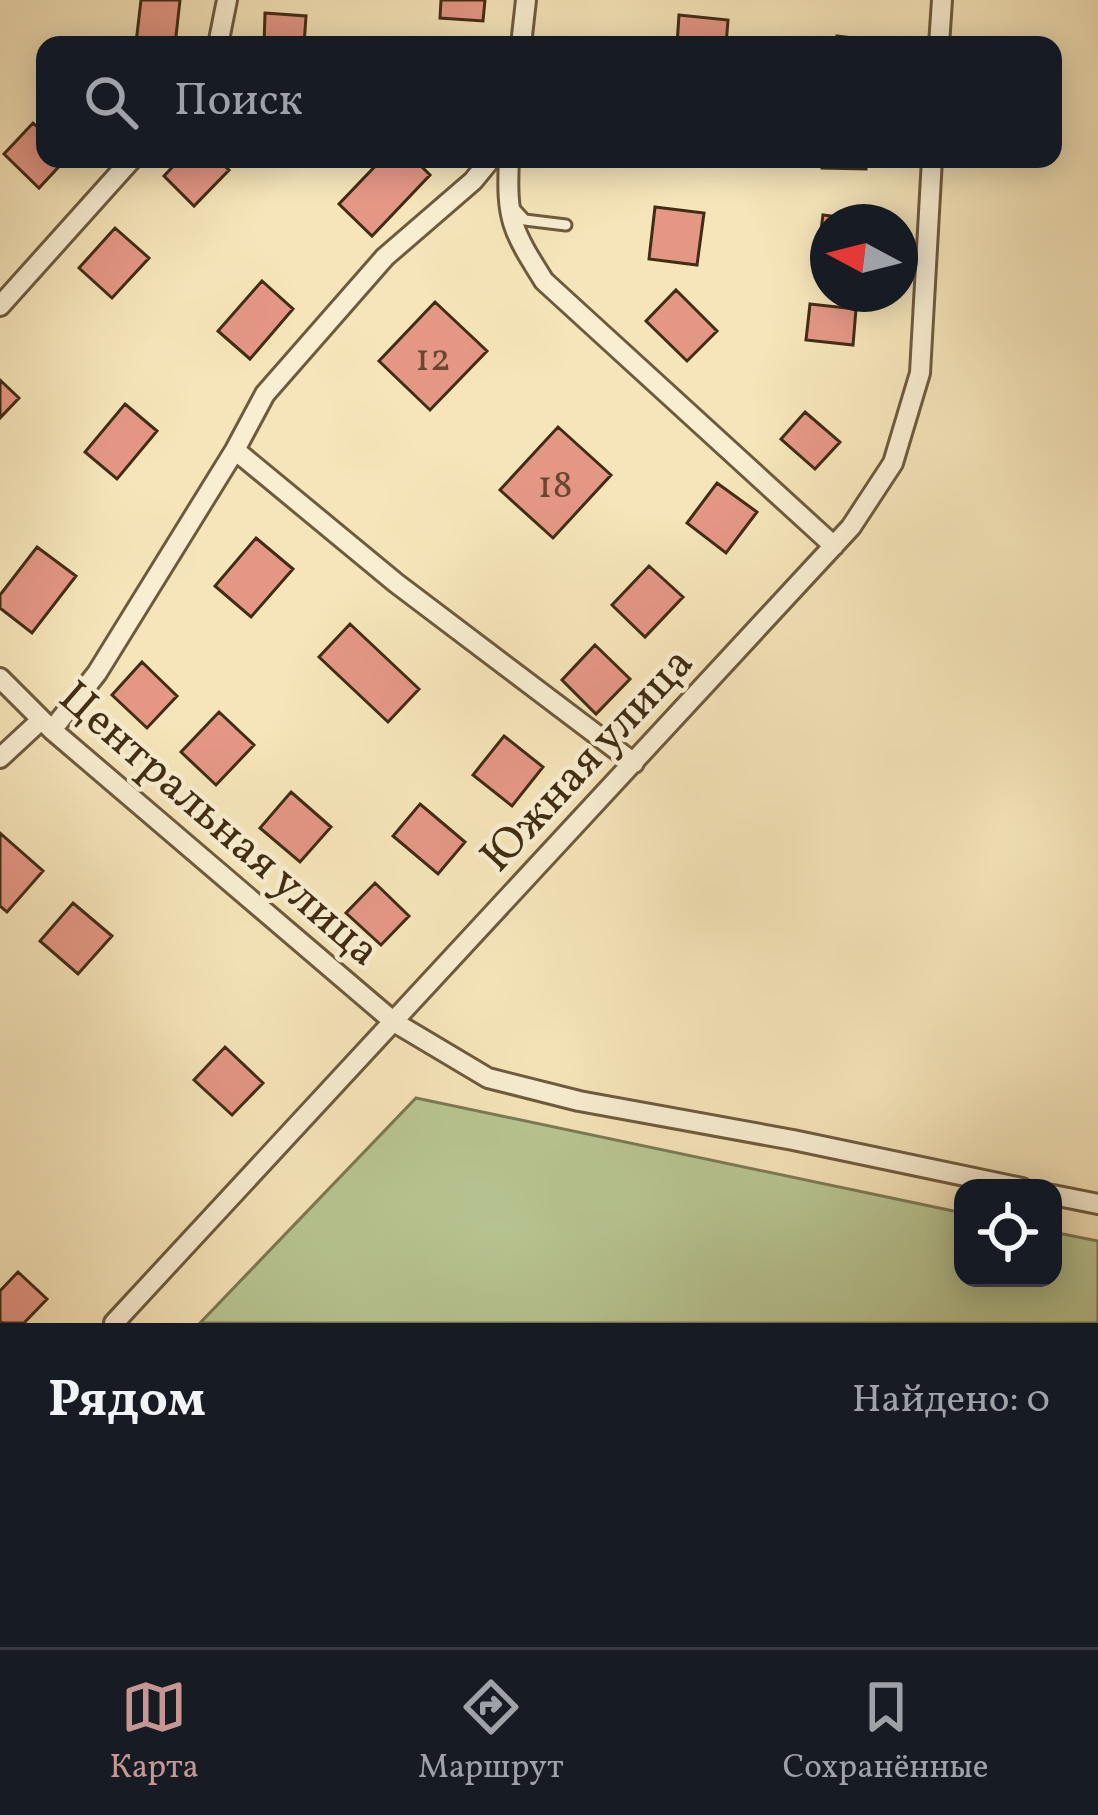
<!DOCTYPE html>
<html lang="ru">
<meta charset="utf-8">
<style>
:root{--surface:#171b24;--page:#242831;--text:#f1f3f6;--muted:#9ea1a6;--line:#363941;--accent:#c59692}
body{margin:0;font-family:Vollkorn,serif;background:var(--page);color:var(--text)}
.controls{position:absolute;right:36px;bottom:36px;display:grid;overflow:hidden;border-radius:24px;box-shadow:0 6px 30px #0003}
.controls button{width:108px;height:108px;display:grid;place-items:center;padding:0;border:0;border-bottom:3px solid var(--line);background:var(--surface);color:var(--text);font:60px sans-serif}
.compass{position:absolute;left:810px;top:204px;width:108px;height:108px;border-radius:50%;background:var(--surface);box-shadow:0 6px 30px #0003;rotate:277deg}
.list{margin:0;padding:0;list-style:none}
h2{display:flex;justify-content:space-between;align-items:center;height:156px;margin:0;padding:0 48px;font-size:51px}
h2 small{font-size:39px;font-weight:400;color:var(--muted)}
.icon{flex:none;width:66px;height:66px;fill:none;stroke:currentColor;stroke-width:2;stroke-linecap:round;stroke-linejoin:round}
.map{position:relative;flex:none;width:1098px;height:1323px;overflow:hidden}
.search{position:absolute;background:var(--surface);box-shadow:0 6px 30px #0003;left:36px;right:36px;top:36px;height:132px;display:flex;align-items:center;gap:30px;box-sizing:border-box;padding:0 42px;border-radius:24px;color:var(--muted);font-size:45px}
.sheet{height:324px;background:var(--surface)}
nav{display:flex;justify-content:space-around;align-items:center;box-sizing:border-box;height:168px;border-top:3px solid var(--line);background:var(--surface);font-size:33px;color:var(--muted)}
nav a{display:grid;justify-items:center;gap:6px}
nav .on{color:var(--accent)}
.map>svg:first-child{display:block}
</style>
<div class="map">
<svg width="1098" height="1323" viewBox="0 0 1098 1323">
<rect width="100%" height="100%" fill="#f6e5ba"/>
<filter id="stains"><feTurbulence type="fractalNoise" baseFrequency=".00167" numOctaves="4"/><feColorMatrix values="0 0 0 0 .2 0 0 0 0 .09 0 0 0 0 .02 0 0 0 .5 -.17"/></filter>
<radialGradient id="worn" r=".72"><stop offset=".6" stop-color="#630" stop-opacity="0"/><stop offset="1" stop-color="#630" stop-opacity=".3"/></radialGradient>
<path fill="#b8c693" stroke="#7c7a53" stroke-width="3" d="M 416,1098 L 963,1213 L 963,1278 L 1053,1278 L 1053,1232 L 1098,1241 L 1098,1323 L 200,1323 Z"/>
<path fill="#e59786" stroke="#412d13" stroke-width="3" d="M 141,0 L 180,0 L 175,45 L 136,43 Z
M 441,0 L 485,0 L 483,21 L 440,18 Z
M 265,13 L 306,16 L 304,45 L 264,45 Z
M 679,15 L 728,20 L 726,45 L 677,45 Z
M 837,36 L 886,42 L 886,45 L 836,45 Z
M 33,123 L 45,134 L 45,159 L 66,159 L 39,188 L 4,154 Z
M 180,159 L 217,159 L 229,170 L 194,206 L 164,176 Z
M 382,159 L 414,159 L 430,175 L 372,236 L 339,204 Z
M 822,159 L 866,159 L 866,169 L 822,168 Z
M 655,207 L 704,213 L 697,265 L 649,259 Z
M 823,215 L 864,220 L 863,222 L 828,222 L 828,261 L 817,260 Z
M 115,228 L 149,258 L 112,298 L 79,268 Z
M 262,281 L 293,309 L 250,359 L 218,331 Z
M 676,290 L 717,331 L 687,361 L 646,321 Z
M 435,302 L 487,351 L 430,410 L 379,361 Z
M 810,304 L 856,309 L 853,345 L 806,340 Z
M 0,380 L 19,398 L 0,418 Z
M 125,404 L 157,431 L 117,479 L 85,452 Z
M 805,412 L 840,442 L 815,469 L 781,439 Z
M 558,427 L 611,475 L 553,538 L 500,490 Z
M 717,483 L 757,512 L 726,553 L 687,523 Z
M 256,538 L 293,569 L 251,617 L 215,586 Z
M 37,547 L 76,576 L 32,633 L 0,608 L 0,595 Z
M 649,566 L 683,597 L 645,637 L 612,605 Z
M 350,624 L 419,689 L 388,722 L 319,657 Z
M 595,645 L 630,679 L 596,714 L 562,680 Z
M 142,662 L 177,696 L 147,728 L 112,695 Z
M 219,712 L 254,745 L 216,785 L 181,752 Z
M 504,736 L 543,767 L 512,806 L 473,775 Z
M 291,792 L 331,827 L 300,862 L 260,828 Z
M 420,804 L 465,842 L 438,874 L 393,836 Z
M 0,833 L 43,871 L 7,912 L 0,906 Z
M 375,883 L 409,916 L 381,945 L 346,913 Z
M 73,903 L 112,936 L 78,974 L 40,941 Z
M 225,1047 L 263,1083 L 232,1115 L 194,1080 Z
M 18,1272 L 47,1299 L 24,1323 L 3,1323 L 0,1321 L 0,1291 Z"/>
<g fill="none" stroke-linecap="round" stroke-linejoin="round">
<defs>
<path id="service" d="M 515,209 L 525,220 L 566,225"/>
<path id="minor" d="M 218,45 L 227,0
M 521,45 L 526,0
M 939,45 L 942,0
M 509,159 C 506,220 512,230 544,281 L 834,546
M 0,306 L 132,159
M 235,450 L 396,583 L 634,763
M 0,678 L 52,730 L 394,1022 L 488,1078 L 579,1101 L 793,1140 L 1022,1188
M 52,730 L 97,673 L 235,450 L 265,394 L 385,257 L 473,181 L 491,159
M 0,758 L 41,720
M 1053,1195 L 1098,1204
M 114,1323 L 851,527 L 893,463 L 920,373 L 932,159"/>
</defs>
<use href="#service" stroke="#6e5b3d" stroke-width="15"/>
<use href="#minor" stroke="#6e5b3d" stroke-width="24"/>
<use href="#service" stroke="#f9eed2" stroke-width="9"/>
<use href="#minor" stroke="#f9eed2" stroke-width="18"/>
</g>
<g text-anchor="middle" stroke-width="9" stroke-linejoin="round" paint-order="stroke">
<g font-size="39" fill="#6a4830">
<text x="433" y="370">12</text>
<text x="555" y="497">18</text>
</g>
<g font-size="45" fill="#412d13" stroke="#f9eed2">
<text transform="translate(585 758) rotate(-47)" y="16">Южная улица</text>
<text transform="translate(221 822) rotate(41)" y="16">Центральная улица</text>
</g>
</g>
<rect width="100%" height="100%" filter="url(#stains)"/>
<rect width="100%" height="100%" fill="url(#worn)"/>
</svg>
<div class="controls">
<button><svg class="icon" aria-label="locate" viewBox="0 0 24 24"><circle cx="12" cy="12" r="6"/><path d="M12 2v4M12 18v4M2 12h4M18 12h4"/></svg></button>
</div>
<svg class="compass" viewBox="-18 -18 36 36"><path d="M0-13l5 13h-10z" fill="#e53935"/><path d="M0 13l5-13h-10z" fill="#9ea1a6"/></svg>
<div class="search"><svg class="icon" aria-label="search" viewBox="0 0 24 24"><circle cx="10" cy="10" r="6"/><path d="M15 15l6 6"/></svg>Поиск</div>
</div>
<section class="sheet">
<h2>Рядом<small>Найдено: 0</small></h2>
<ul class="list">
</ul>
</section>
<nav>
<a class="on"><svg class="icon" aria-label="map" viewBox="0 0 24 24"><path d="M3 6l6-2 6 2 6-2v14l-6 2-6-2-6 2zM9 4v14M15 6v14"/></svg>Карта</a>
<a><svg class="icon" aria-label="directions" viewBox="0 0 24 24"><path d="M12 3l9 9-9 9-9-9zM9 14v-3h6M13 9l2 2-2 2"/></svg>Маршрут</a>
<a><svg class="icon" aria-label="saved" viewBox="0 0 24 24"><path d="M7 4h10v16l-5-4-5 4z"/></svg>Сохранённые</a>
</nav>
